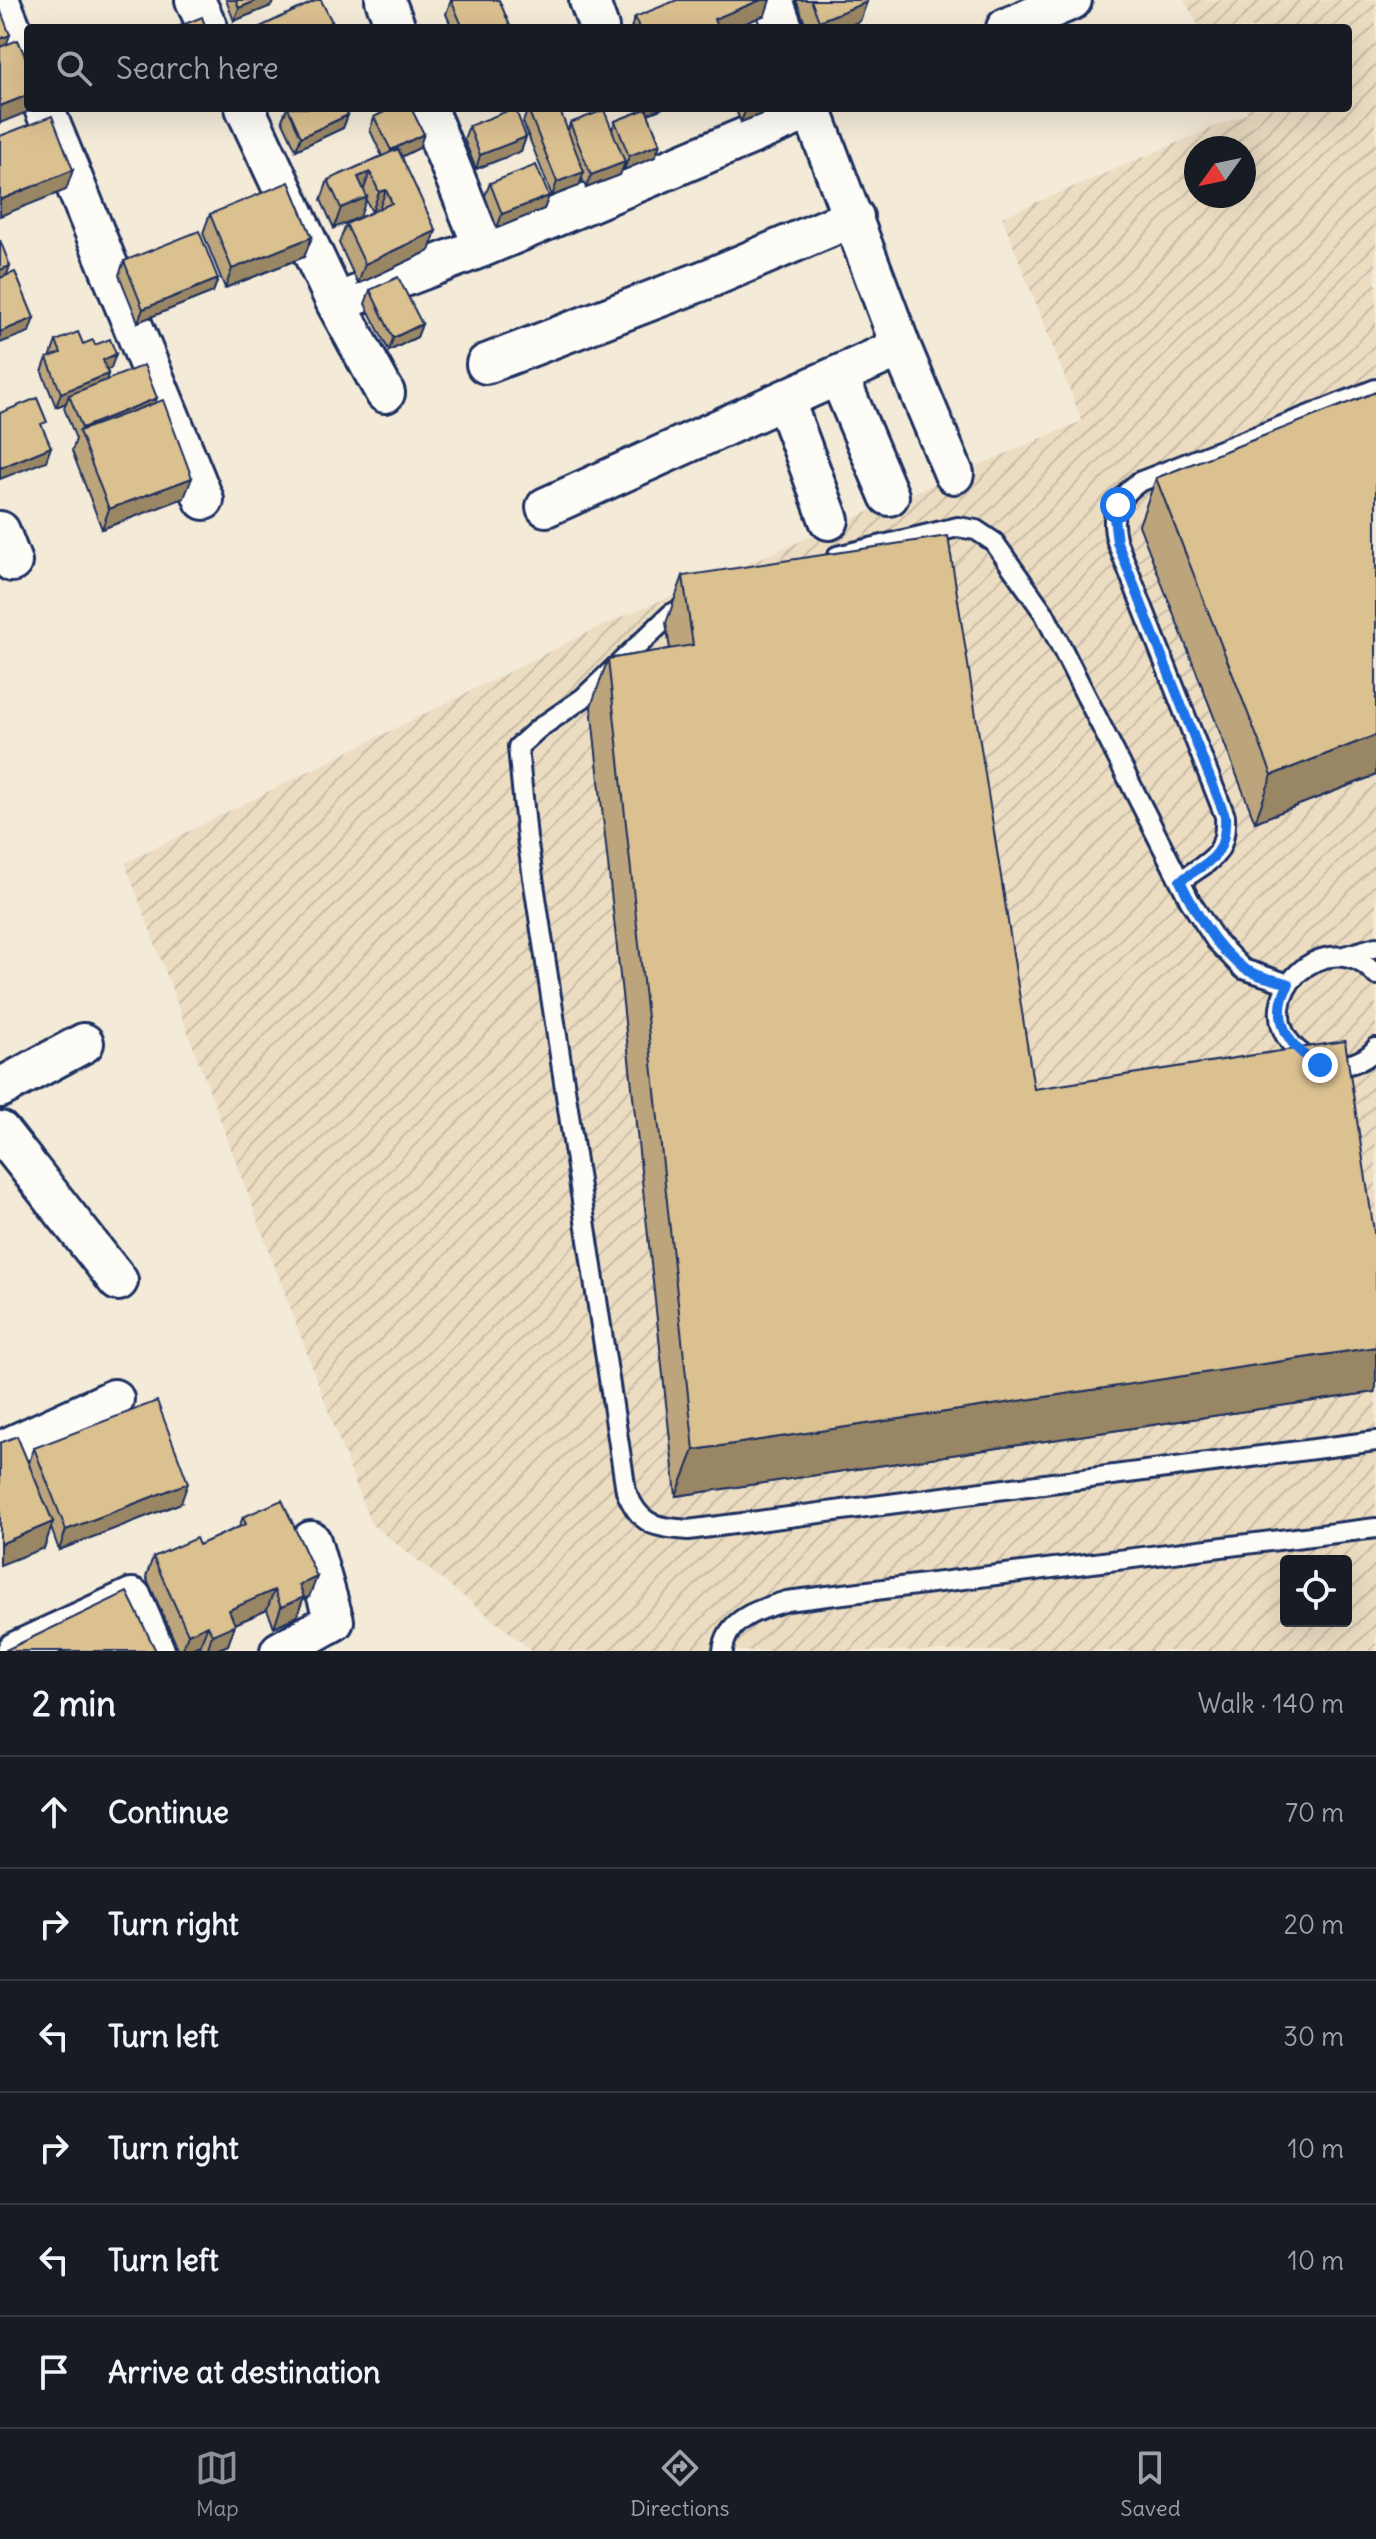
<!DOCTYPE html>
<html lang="en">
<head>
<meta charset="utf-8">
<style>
  body { margin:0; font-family:Delius,sans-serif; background:#20242c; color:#f1f3f6 }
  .controls { position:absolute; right:24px; bottom:24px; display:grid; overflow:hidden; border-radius:8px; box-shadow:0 8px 32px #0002 }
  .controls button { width:72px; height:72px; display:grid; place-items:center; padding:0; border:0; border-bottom:2px solid #363941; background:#171b24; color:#f1f3f6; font:40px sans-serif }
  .compass { position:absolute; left:1184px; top:136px; width:72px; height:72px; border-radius:50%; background:#171b24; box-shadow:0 8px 32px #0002; rotate:237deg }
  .stop { position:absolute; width:24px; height:24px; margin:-18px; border:6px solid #1a73e8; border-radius:50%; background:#fff }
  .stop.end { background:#1a73e8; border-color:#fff; box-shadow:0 2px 8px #0008 }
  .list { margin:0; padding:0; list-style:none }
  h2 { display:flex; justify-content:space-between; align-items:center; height:104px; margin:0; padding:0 32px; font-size:34px }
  h2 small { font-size:26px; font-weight:400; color:#9ea1a6 }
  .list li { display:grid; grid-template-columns:52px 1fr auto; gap:24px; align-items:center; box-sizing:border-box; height:112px; padding:0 32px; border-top:2px solid #363941 }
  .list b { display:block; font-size:30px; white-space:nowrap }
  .list em { font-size:26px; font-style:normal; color:#9ea1a6 }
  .icon { flex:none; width:44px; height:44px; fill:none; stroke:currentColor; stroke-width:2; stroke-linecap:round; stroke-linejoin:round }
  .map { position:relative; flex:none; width:1376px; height:1651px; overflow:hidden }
  .search { position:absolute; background:#171b24; box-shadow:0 8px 32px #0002; left:24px; right:24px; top:24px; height:88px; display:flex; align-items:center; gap:20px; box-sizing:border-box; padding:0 28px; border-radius:8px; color:#9ea1a6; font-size:30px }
  .sheet { height:776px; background:#171b24 }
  nav { display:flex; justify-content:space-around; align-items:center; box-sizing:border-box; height:112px; border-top:2px solid #363941; background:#171b24; font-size:22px; color:#9ea1a6 }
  nav a { display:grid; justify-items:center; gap:4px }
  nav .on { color:#8c9099 }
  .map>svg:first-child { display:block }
</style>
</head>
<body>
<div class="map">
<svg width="1376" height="1651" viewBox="0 0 1376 1651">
  <defs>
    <pattern id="industrial-furrows" width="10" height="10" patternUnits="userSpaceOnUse" patternTransform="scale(2)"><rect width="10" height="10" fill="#ecddc2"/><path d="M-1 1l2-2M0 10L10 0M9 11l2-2" fill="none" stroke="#cabea9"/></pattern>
  </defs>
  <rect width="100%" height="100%" fill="#f3ead8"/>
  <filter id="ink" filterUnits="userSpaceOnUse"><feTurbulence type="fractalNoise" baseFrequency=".0125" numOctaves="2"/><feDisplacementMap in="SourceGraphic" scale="16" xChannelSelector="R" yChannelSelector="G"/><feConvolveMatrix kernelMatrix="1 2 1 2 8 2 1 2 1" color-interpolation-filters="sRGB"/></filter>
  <g filter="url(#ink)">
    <path fill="url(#industrial-furrows)" fill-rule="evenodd" d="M1184 0H1376V1651H533L370 1523 125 863 601 626 1082 421 1002 217 1248 113 1245 108H1348V28H1200ZM1196 148H1244V196H1196ZM1286 1561H1346V1621H1286Z"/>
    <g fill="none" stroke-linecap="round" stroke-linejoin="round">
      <defs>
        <path id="lane" d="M837 556 958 527 976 530 994 542 1044 613 1190 901 1216 941 1243 969 1289 984
          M688 605 671 614 583 698 538 729 518 747 527 838 626 1491C640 1525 653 1527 688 1530L1376 1441
          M1180 881C1210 860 1227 857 1225 816L1117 542C1109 514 1116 499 1139 482L1376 389
          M1344 956 1376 947
          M1376 975C1327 921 1246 998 1295 1048 1304 1056 1314 1064 1326 1065 1345 1067 1364 1063 1376 1048
          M723 1651C726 1618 760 1609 787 1601L1376 1528"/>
        <path id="street" d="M195 0 208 28
          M385 0 396 28
          M589 0 599 28
          M773 0 783 28
          M0 1 28 69
          M1006 28 1072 0
          M44 108 204 500
          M245 108 336 303 385 393
          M427 108 483 247
          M811 108 901 347 954 474
          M336 303 483 247 815 108
          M486 364 710 278 854 217
          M839 377 889 496
          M785 401 829 520
          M546 507 901 347
          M0 531 12 562
          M0 1088 84 1043
          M0 1131 118 1281
          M0 1451 114 1399
          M17 1651 132 1598 155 1651
          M280 1651 334 1621 311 1541"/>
      </defs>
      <use href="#lane" stroke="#1b2f5e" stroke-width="24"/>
      <use href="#street" stroke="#1b2f5e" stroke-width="44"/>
      <use href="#lane" stroke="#fdfcf7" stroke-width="18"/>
      <use href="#street" stroke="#fdfcf7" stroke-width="38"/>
    </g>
    <path fill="#bca57c" stroke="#1b2f5e" stroke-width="2" d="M226 0H274L271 6 234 21Z
      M451 0 511 28H452L446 14Z
      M796 0H867L860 21 844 28H807Z
      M765 15 734 28H631L635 17Z
      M287 108H345L348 115 343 128 296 150 282 120Z
      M642 108H663L648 114 660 144 655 157 624 170 623 166 620 175 586 188 582 178 579 186 552 196 523 122 528 109 568 131 570 123 612 130 615 121 643 110Z
      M735 108H777L741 122Z
      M374 117 419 148 402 156 429 251 358 284 339 243 346 224 372 212 366 200 334 228 321 200 328 180 382 156 370 130Z
      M469 126 526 137 521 151 476 169 464 139Z
      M490 183 549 196 544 209 497 228 485 196Z
      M210 214 312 237 304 257 225 288 203 233Z
      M124 261 218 279 213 292 138 322 119 275Z
      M370 290 422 324 417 337 389 351 365 304Z
      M56 341 95 345 111 368 107 370 108 374 106 380 155 403 184 498 102 529 72 451 76 439 64 408 66 403 56 407 42 372 47 358 52 356 51 355Z
      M1376 392V775L1255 822 1139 525 1156 478Z
      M683 576 1034 1089 1374 1392 676 1496 591 706 608 659 670 649 666 623Z
      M34 1448 181 1503 59 1550 51 1528 44 1548 29 1463Z
      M243 1517 309 1597 303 1599 297 1616 274 1627 267 1610 235 1624 228 1645 214 1651H203L200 1645 187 1651H179L146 1577 153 1557 199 1545 239 1527Z"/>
    <path fill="#998665" stroke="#1b2f5e" stroke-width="2" d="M258 0H274L271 6 234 21 239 8Z
      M761 0H770L765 15 734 28H710L714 19Z
      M867 2 860 21 844 28H816L819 21Z
      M332 22 330 28H319Z
      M10 35 3 54 0 56V39Z
      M28 95V108H32V110L0 123V106Z
      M648 108H663L645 115Z
      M748 108H777L741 122 746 109Z
      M348 115 343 128 296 150 301 137Z
      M424 134 419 148 387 164 391 150Z
      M526 137 521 151 476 169 480 155Z
      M660 144 655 157 624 170 629 156Z
      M625 162 620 175 586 188 591 175Z
      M73 170 66 190 0 216V200Z
      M370 172 363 192 358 177Z
      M584 172 579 186 552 196 557 182Z
      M386 190 379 209 372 212 379 192Z
      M549 196 544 209 497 228 502 214Z
      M367 197 360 217 334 228 341 208Z
      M436 231 429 251 358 284 365 264Z
      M312 237 304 257 225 288 232 269Z
      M10 266 5 280 0 282V270Z
      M218 279 213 292 138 322 143 309Z
      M34 318 29 332 0 343V332Z
      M422 324 417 337 389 351 393 338Z
      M116 354 111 368 98 373 103 360Z
      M108 374 104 388 69 395 66 403 56 407 61 393Z
      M157 398 152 411 80 433 82 428Z
      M51 447 46 461 0 479V468Z
      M192 478 184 498 102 529 109 509Z
      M1376 735V775L1255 822 1272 775Z
      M1376 1347V1387L1374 1392 676 1496 694 1450Z
      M188 1483 181 1503 59 1550 66 1530Z
      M53 1522 44 1548 0 1565V1544Z
      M317 1577 309 1597 303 1599 297 1616 274 1627 281 1607 299 1585Z
      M274 1590 267 1610 221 1630 229 1610Z
      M208 1625 200 1645 187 1651H182L188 1634Z
      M235 1625 228 1645 214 1651H207L212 1635Z"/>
    <path fill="#dbc090" stroke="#1b2f5e" stroke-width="2" d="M236 0H258L239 8Z
      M317 0H321L332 22 319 28H258Z
      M451 0H499L511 28H463Z
      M677 0H761L714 19 717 28H639L635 17Z
      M811 0H867V2L819 21Z
      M0 9 10 35 0 39Z
      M202 17 206 28H175Z
      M18 40 28 63V95L0 106V47Z
      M288 108H345L348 115 301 137Z
      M392 108H411L424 134 391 150 374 117Z
      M515 108 526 137 480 155 469 126Z
      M529 108H559L584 172 557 182 528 109Z
      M646 109 660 144 629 156 615 121Z
      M604 110 625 162 591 175 570 123Z
      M52 116 73 170 0 200V136Z
      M398 149 436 231 365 264 346 224 392 203 386 190 379 192 370 172 358 177 367 197 341 208 328 180Z
      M536 165 549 196 502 214 490 183Z
      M289 182 312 237 232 269 210 214Z
      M199 231 218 279 143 309 124 261Z
      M0 240 10 266 0 270Z
      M15 272 34 318 0 332V278Z
      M398 277 422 324 393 338 370 290Z
      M78 332 83 344 93 340 95 345 110 339 116 354 103 360 108 374 61 393 47 358 61 353 56 341Z
      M144 365 157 398 82 428 69 395Z
      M1376 392V735L1272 775 1156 478Z
      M37 398 47 422 41 424 51 447 0 468V413Z
      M163 400 192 478 109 509 79 431Z
      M948 536 1034 1089 1345 1041 1376 1245V1347L694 1450 608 659 693 645 683 576Z
      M157 1401 188 1483 66 1530 34 1448Z
      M17 1436 53 1522 0 1544V1443Z
      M282 1500 317 1577 299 1585 304 1597 281 1607 274 1590 229 1610 235 1625 212 1635 208 1625 188 1634 153 1557 196 1538 199 1545 246 1524 243 1517Z
      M127 1592 156 1651H4Z"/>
  </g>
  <g fill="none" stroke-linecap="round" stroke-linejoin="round" filter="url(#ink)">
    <path stroke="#1a73e8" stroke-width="10" d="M1118 505 1114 517 1117 542 1225 816C1227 857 1210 860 1180 881 1195 911 1214 946 1242 967 1253 976 1274 979 1289 984 1269 1018 1289 1049 1320 1065"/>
  </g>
</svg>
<div class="controls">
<button><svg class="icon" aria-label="locate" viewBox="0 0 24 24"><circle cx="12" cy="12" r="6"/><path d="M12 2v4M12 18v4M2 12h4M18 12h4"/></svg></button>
</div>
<svg class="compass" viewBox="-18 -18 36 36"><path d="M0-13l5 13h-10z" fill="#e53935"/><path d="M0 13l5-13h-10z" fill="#9ea1a6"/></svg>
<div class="stop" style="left:1118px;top:505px"></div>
<div class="stop end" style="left:1320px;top:1065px"></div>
<div class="search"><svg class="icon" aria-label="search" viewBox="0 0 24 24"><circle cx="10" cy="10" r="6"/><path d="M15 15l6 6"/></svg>Search here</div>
</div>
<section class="sheet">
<h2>2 min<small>Walk · 140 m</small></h2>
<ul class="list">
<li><svg class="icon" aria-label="ahead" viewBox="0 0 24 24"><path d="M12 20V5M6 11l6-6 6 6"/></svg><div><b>Continue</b></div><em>70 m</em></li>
<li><svg class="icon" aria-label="right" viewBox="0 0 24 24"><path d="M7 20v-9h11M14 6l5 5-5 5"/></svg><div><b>Turn right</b></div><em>20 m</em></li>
<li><svg class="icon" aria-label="left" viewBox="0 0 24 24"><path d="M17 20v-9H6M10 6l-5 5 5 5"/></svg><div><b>Turn left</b></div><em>30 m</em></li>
<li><svg class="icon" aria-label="right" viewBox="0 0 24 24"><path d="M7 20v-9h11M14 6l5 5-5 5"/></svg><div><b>Turn right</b></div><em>10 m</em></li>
<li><svg class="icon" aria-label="left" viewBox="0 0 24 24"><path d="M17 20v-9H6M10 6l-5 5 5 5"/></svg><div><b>Turn left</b></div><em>10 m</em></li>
<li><svg class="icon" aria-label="arrive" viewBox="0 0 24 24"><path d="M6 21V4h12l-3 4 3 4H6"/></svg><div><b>Arrive at destination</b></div></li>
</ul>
</section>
<nav>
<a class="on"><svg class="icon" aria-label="map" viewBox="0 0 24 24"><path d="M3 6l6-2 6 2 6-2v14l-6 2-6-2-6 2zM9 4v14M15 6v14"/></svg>Map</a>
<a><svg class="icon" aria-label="directions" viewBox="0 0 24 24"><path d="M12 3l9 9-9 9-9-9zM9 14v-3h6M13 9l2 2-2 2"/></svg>Directions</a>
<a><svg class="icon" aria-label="saved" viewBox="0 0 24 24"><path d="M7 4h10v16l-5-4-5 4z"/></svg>Saved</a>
</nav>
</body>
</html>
